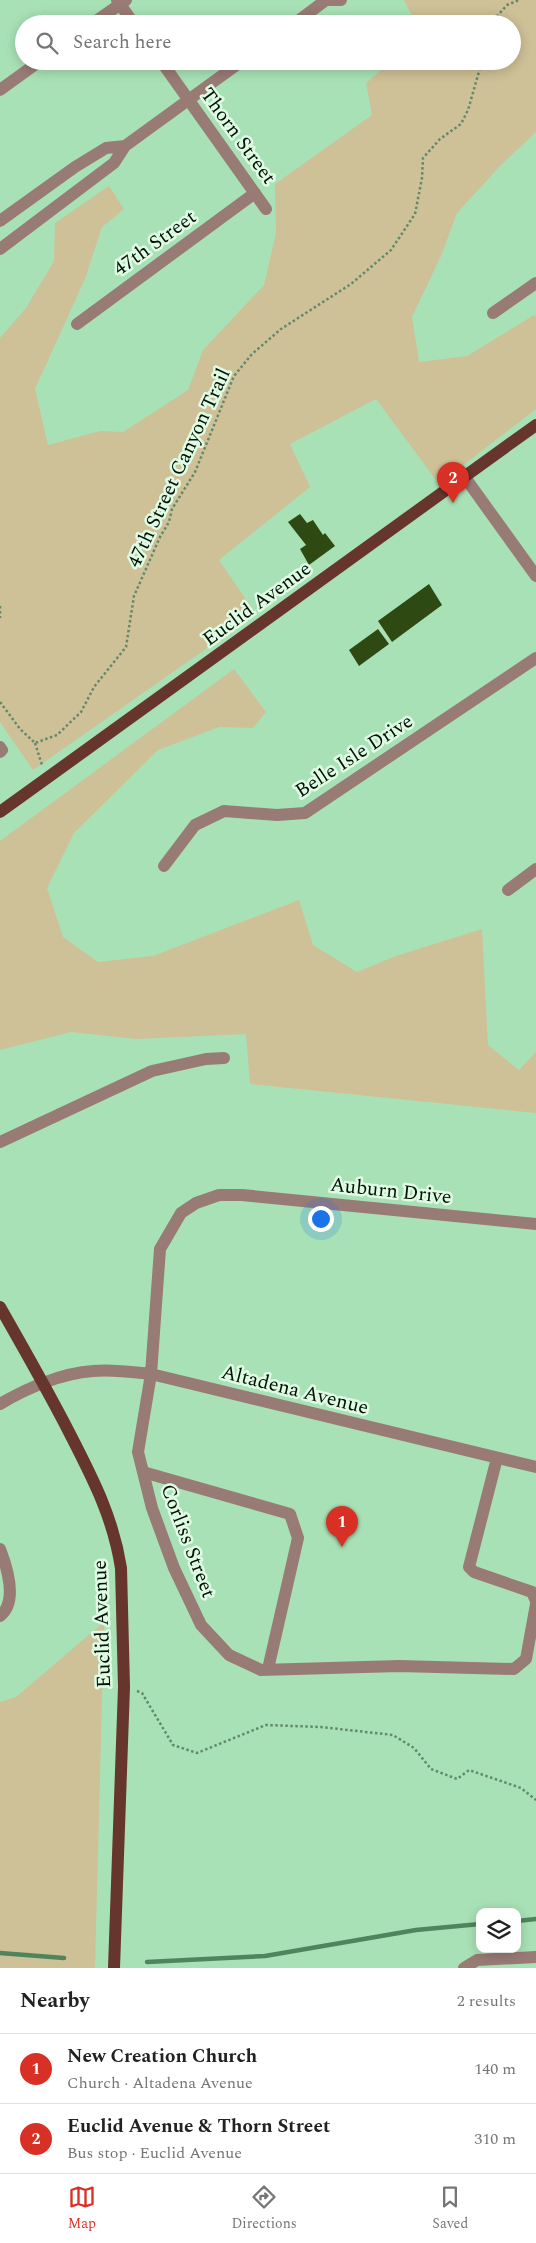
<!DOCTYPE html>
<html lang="en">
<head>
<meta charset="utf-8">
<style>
  body { margin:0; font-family:Spectral,serif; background:#f6f6f6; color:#222 }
  .controls { position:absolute; right:15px; bottom:15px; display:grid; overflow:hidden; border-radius:10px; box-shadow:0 2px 12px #0003 }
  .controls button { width:45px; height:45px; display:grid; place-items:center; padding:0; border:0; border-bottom:1px solid #e0e0e0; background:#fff; color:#222; font:25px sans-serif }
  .you { position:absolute; left:320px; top:1218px; width:18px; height:18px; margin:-12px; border:4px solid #fff; border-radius:50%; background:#1a73e8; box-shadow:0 0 0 8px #1a73e833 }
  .badge { display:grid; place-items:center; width:32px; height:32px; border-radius:50%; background:#d93025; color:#fff; font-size:16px; font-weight:700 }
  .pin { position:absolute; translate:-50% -41px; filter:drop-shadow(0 1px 2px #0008) }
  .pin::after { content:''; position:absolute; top:26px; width:18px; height:15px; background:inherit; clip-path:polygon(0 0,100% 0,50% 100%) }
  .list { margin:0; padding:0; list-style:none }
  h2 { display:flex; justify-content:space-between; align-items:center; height:65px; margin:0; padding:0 20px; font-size:21px }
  h2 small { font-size:16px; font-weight:400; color:#767676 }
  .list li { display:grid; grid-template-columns:32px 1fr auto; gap:15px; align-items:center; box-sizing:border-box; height:70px; padding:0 20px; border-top:1px solid #e0e0e0 }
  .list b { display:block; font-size:19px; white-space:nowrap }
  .list p { margin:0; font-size:16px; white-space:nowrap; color:#767676 }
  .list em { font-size:16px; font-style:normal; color:#767676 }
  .icon { flex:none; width:28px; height:28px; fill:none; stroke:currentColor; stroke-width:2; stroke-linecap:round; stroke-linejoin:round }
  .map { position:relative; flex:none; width:536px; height:1968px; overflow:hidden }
  .search { position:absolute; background:#fff; box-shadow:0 2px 12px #0003; left:15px; right:15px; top:15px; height:55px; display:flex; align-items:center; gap:12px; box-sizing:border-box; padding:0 18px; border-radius:28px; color:#767676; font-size:19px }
  .sheet { height:205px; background:#fff }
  nav { display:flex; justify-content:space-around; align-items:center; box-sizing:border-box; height:70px; border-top:1px solid #e0e0e0; background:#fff; font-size:14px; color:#767676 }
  nav a { display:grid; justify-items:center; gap:2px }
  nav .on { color:#d93025 }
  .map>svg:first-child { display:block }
</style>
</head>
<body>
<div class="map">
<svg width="536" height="1968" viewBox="0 0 536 1968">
  <rect width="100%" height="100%" fill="#a9e1b6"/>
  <path fill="#cec097" d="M404 0H536V132L500 166 457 213 441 256 412 317 419 362 467 356 534 315 536 317V409L439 484 376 399 290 444 310 487 219 560 256 614 33 770 0 722V338L26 308 54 261 55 223 109 186 124 209 102 227 85 279 35 389 48 445 100 431 123 432 188 390 203 350 264 285 276 233 275 184 372 115 366 83 392 61H512V24H416Z
    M234 669 266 712 253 728 219 727 158 750 74 833 47 888 63 937 98 962 153 956 299 900 313 945 357 972 396 956 482 929 488 1045 519 1070 536 1052V1113L250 1084 246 1034 136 1039 71 1032 0 1050V841Z
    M104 1622 95 1968H0V1702L16 1697Z"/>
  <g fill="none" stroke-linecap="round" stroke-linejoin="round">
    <path stroke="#4f855d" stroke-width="4.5" d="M517 1921 536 1919
      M0 1953 64 1958
      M147 1962 265 1956 416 1930 480 1924"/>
  </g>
  <path fill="#2f4913" d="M300 514 307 523 313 520 323 535 325 533 335 546 309 565 300 549 306 545 288 522Z
    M429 584 442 605 392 642 378 621Z
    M378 629 389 644 359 666 349 650Z"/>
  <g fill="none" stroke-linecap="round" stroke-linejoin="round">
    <path stroke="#62896b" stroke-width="2.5" stroke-dasharray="2.5 2.5" stroke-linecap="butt" d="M490 24 507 5 519 0
      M0 606V618
      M0 702 20 729 35 743 57 735 81 712 94 687 126 647 134 596 160 537 169 522 172 509 195 472 234 376 252 354 281 329 351 284 391 250 415 214 422 178 423 158 440 139 461 124 468 110 482 61
      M35 743 42 765
      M137 1691 142 1693 173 1745 197 1753 266 1725 321 1727 393 1735 414 1748 431 1769 457 1779 469 1770 521 1788 536 1800"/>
    <path stroke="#997b75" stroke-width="12" d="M117 0 134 24
      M92 24 126 0
      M294 24 326 0H341
      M161 61 266 209
      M0 90 40 61
      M0 221 75 167 106 148 125 146
      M0 249 114 163 125 146 242 61
      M493 313 536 283
      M77 324 255 193
      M464 476 536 576
      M0 747 2 750 0 752
      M164 866 195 825 224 811 277 815 305 813 536 658
      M508 890 536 869
      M0 1142 152 1071 206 1059 224 1058
      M536 1224 242 1195H219L196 1203 181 1213 160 1249 151 1374 138 1452 152 1508 174 1568 201 1625 229 1655 261 1670 399 1666 514 1669 526 1659 536 1604
      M0 1404C27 1388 62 1373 93 1371 112 1369 132 1372 151 1374L536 1467
      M497 1458 469 1567 474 1572 532 1592 536 1601
      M143 1472 290 1514 298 1538 268 1669
      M0 1549C7 1567 18 1602 0 1616
      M464 1968 477 1960 536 1957"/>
    <path stroke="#66352c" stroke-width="12" d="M0 812 536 425
      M0 1307C24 1349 48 1391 70 1434 93 1479 113 1517 121 1568L124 1687 114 1968"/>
  </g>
  <g text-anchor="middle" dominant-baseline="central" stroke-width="5" stroke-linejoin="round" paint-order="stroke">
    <g font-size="20" fill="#001104" stroke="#dffbe4">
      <text transform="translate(238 136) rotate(54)">Thorn Street</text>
      <text transform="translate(155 243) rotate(-36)">47th Street</text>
      <text transform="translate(179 468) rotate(-65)">47th Street Canyon Trail</text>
      <text transform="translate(257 604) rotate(-36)">Euclid Avenue</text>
      <text transform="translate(354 756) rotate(-33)">Belle Isle Drive</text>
      <text transform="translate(391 1191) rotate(6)">Auburn Drive</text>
      <text transform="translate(295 1390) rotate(14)">Altadena Avenue</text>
      <text transform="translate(188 1541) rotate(69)">Corliss Street</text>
      <text transform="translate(102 1624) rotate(-92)">Euclid Avenue</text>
    </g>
  </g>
</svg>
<div class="controls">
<button><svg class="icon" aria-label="layers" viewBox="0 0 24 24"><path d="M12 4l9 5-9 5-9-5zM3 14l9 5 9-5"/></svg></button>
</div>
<div class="you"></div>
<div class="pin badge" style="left:342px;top:1547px">1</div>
<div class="pin badge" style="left:453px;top:503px">2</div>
<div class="search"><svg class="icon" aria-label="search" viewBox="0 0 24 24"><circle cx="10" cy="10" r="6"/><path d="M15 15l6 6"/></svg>Search here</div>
</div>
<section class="sheet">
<h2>Nearby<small>2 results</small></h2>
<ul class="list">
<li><span class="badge">1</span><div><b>New Creation Church</b><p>Church · Altadena Avenue</p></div><em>140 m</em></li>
<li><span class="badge">2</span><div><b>Euclid Avenue &amp; Thorn Street</b><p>Bus stop · Euclid Avenue</p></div><em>310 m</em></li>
</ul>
</section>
<nav>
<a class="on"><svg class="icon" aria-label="map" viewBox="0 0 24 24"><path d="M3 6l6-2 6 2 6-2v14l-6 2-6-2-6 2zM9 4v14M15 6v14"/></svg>Map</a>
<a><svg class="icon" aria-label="directions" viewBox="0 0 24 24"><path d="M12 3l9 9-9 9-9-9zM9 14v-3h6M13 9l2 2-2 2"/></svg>Directions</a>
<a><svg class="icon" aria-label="saved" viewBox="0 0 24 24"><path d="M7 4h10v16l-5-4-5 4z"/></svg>Saved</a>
</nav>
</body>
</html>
